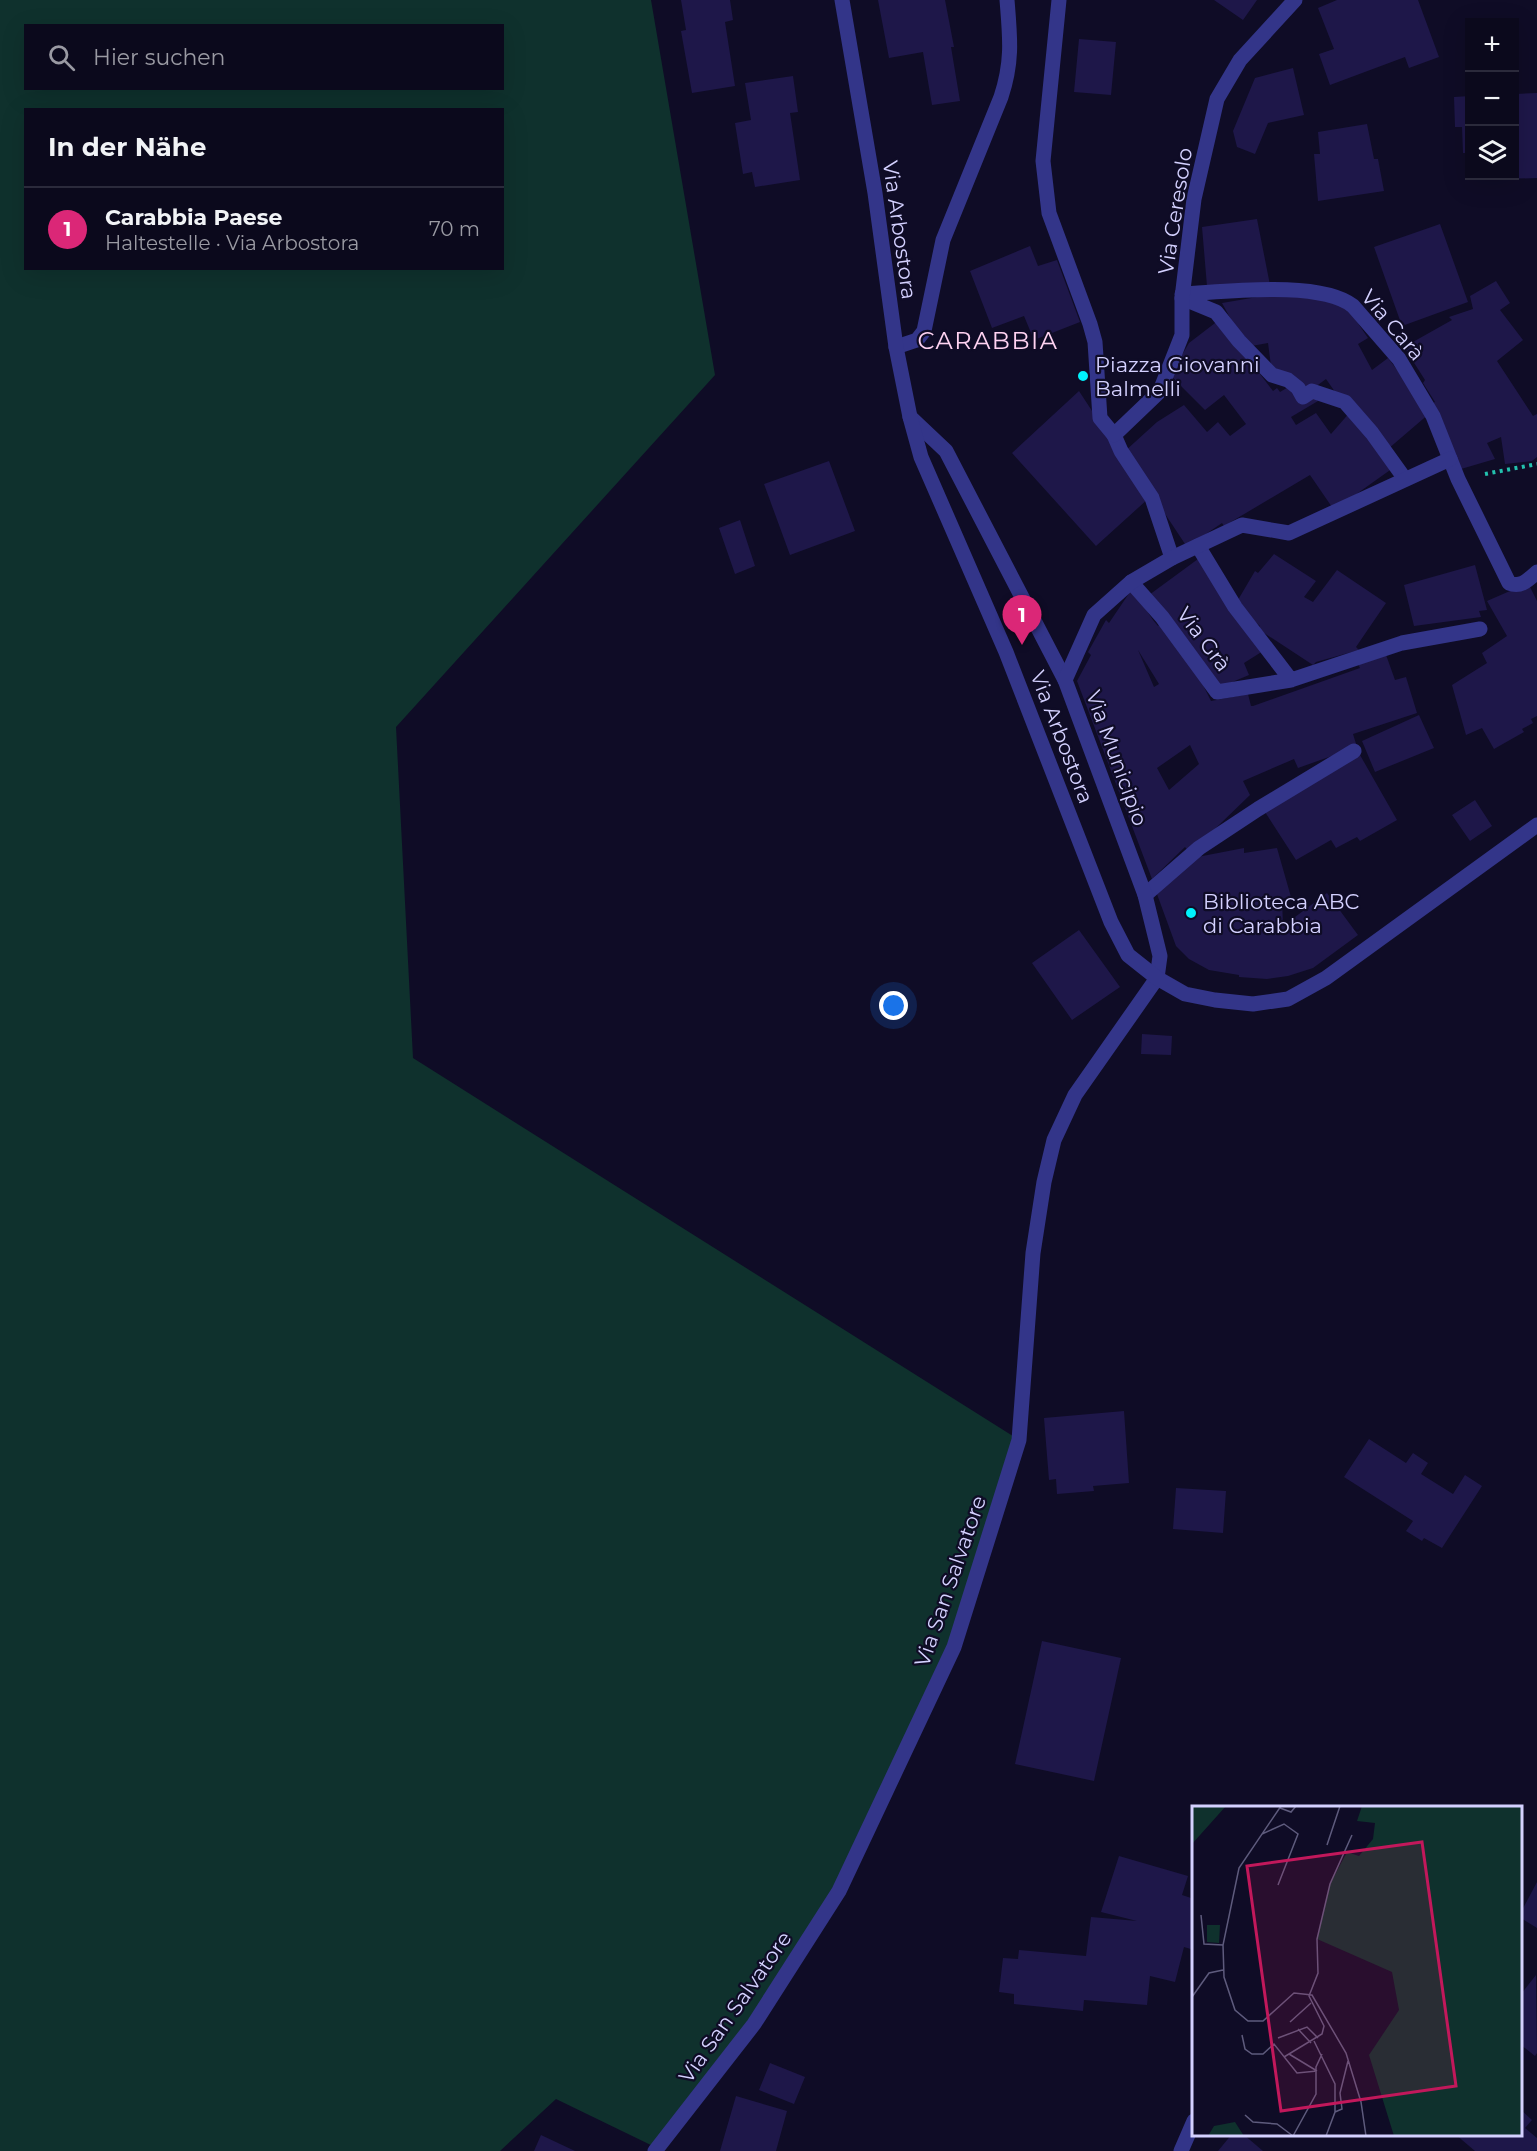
<!DOCTYPE html>
<html lang="de">
<head>
<meta charset="utf-8">
<style>
  body { margin:0; font-family:Montserrat,sans-serif; background:#191729; color:#f1f3f6 }
  .controls { position:absolute; right:18px; top:18px; display:grid; overflow:hidden; border-radius:0px; box-shadow:0 6px 24px #0002 }
  .controls button { width:54px; height:54px; display:grid; place-items:center; padding:0; border:0; border-bottom:2px solid #2b2a3b; background:#0b091c; color:#f1f3f6; font:30px sans-serif }
  .you { position:absolute; left:894px; top:1006px; width:21px; height:21px; margin:-15px; border:4px solid #fff; border-radius:50%; background:#1a73e8; box-shadow:0 0 0 9px #1a73e833 }
  .badge { display:grid; place-items:center; width:39px; height:39px; border-radius:50%; background:#db2777; color:#fff; font-size:20px; font-weight:700 }
  .pin { position:absolute; translate:-50% -50px; filter:drop-shadow(0 2px 3px #0008) }
  .pin::after { content:''; position:absolute; top:32px; width:21px; height:18px; background:inherit; clip-path:polygon(0 0,100% 0,50% 100%) }
  .list { margin:0; padding:0; list-style:none }
  h2 { display:flex; justify-content:space-between; align-items:center; height:78px; margin:0; padding:0 24px; font-size:26px }
  h2 small { font-size:20px; font-weight:400; color:#9a9aa3 }
  .list li { display:grid; grid-template-columns:39px 1fr auto; gap:18px; align-items:center; box-sizing:border-box; height:84px; padding:0 24px; border-top:2px solid #2b2a3b }
  .list b { display:block; font-size:22px; white-space:nowrap }
  .list p { margin:0; font-size:20px; white-space:nowrap; color:#9a9aa3 }
  .list em { font-size:20px; font-style:normal; color:#9a9aa3 }
  .icon { flex:none; width:33px; height:33px; fill:none; stroke:currentColor; stroke-width:2; stroke-linecap:round; stroke-linejoin:round }
  .map { position:relative; flex:none; width:1537px; height:2151px; overflow:hidden }
  .search { position:absolute; background:#0b091c; box-shadow:0 6px 24px #0002; left:24px; top:24px; width:480px; height:66px; display:flex; align-items:center; gap:15px; box-sizing:border-box; padding:0 21px; border-radius:0px; color:#9a9aa3; font-size:22px }
  .panel { position:absolute; background:#0b091c; box-shadow:0 6px 24px #0002; left:24px; top:108px; width:480px; height:162px; border-radius:0px }
  .map>svg:first-child { display:block }
</style>
</head>
<body>
<div class="map">
<svg width="1537" height="2151" viewBox="0 0 1537 2151">
  <rect width="100%" height="100%" fill="#0f0c26"/>
  <path fill="#0f312d" fill-rule="evenodd" d="M0 0H651L715 375 396 727 413 1058 1019 1440 954 1647 839 1891 754 2024 657 2148 556 2099 500 2151H0ZM26 26H502V88H26ZM26 110H502V268H26Z"/>
  <path fill="#1e1749" fill-rule="evenodd" d="M681 0H730L733 20 725 22 735 86 692 93 681 31 686 30Z
    M878 0H945L954 47H951L960 101 932 105 923 52 889 58Z
    M1214 0H1257L1243 20Z
    M1337 0H1418L1439 57 1409 68 1405 57 1330 85 1319 54 1334 49 1318 8Z
    M1079 39 1116 42 1111 95 1074 92Z
    M1293 68 1304 115 1268 123 1255 154 1237 147 1233 131 1255 78Z
    M793 76 798 112 790 113 800 180 755 187 752 172 743 174 735 123 751 120 745 83Z
    M1537 93V178L1471 180V176H1515V94Z
    M1470 96V153H1463L1462 127H1455L1454 97Z
    M1367 124 1374 159H1378L1384 191 1318 201 1314 154H1320L1318 132Z
    M1257 219 1270 285 1207 286 1202 227Z
    M1440 224 1468 302 1402 326 1374 247Z
    M1030 246 1038 266 1057 260 1080 322 1034 340 1024 316 992 328 970 271Z
    M1496 281 1510 303 1500 310 1523 340 1497 361 1533 416 1537 414V457L1532 461 1505 464 1501 437 1487 443 1495 459 1461 469 1429 405 1435 402 1423 383 1425 380 1404 347 1452 320 1449 317 1473 309 1470 296Z
    M1286 292 1342 300 1368 338 1358 344 1372 370 1388 358 1430 413 1388 449 1340 399 1326 379 1303 396 1271 366 1268 343 1246 347 1222 303Z
    M1219 320 1273 391 1277 388 1280 392 1290 386 1310 393 1318 401 1291 417 1296 425 1316 413 1331 434 1351 411 1393 468 1334 510 1310 475 1224 526 1222 523 1187 547 1124 452 1157 422 1184 405 1207 432 1218 422 1230 436 1246 424 1224 395 1205 410 1170 375 1189 343Z
    M1079 391 1149 498 1096 546 1012 453Z
    M829 461 855 531 790 555 764 484Z
    M740 520 755 566 735 574 719 528Z
    M1274 554 1316 581 1304 597 1313 602 1337 570 1386 603 1356 647 1359 650 1316 662 1313 665 1258 629 1260 626 1235 605 1255 571 1258 573Z
    M1198 559 1263 651 1244 663 1249 675 1218 688 1149 595Z
    M1475 565 1487 610 1479 611 1481 617 1414 626 1404 585Z
    M1528 583 1537 601V716L1531 719 1533 723 1522 729 1524 732 1494 749 1482 728 1466 735 1452 685 1487 663 1482 653 1507 636 1487 601Z
    M1132 589 1153 620 1158 626 1163 622 1192 663 1211 701 1248 694 1251 706H1253L1360 668 1357 662 1385 652 1395 680 1406 677 1417 713 1353 734 1357 747 1298 768 1294 759 1243 781 1250 795 1190 853 1185 847 1152 879 1077 681 1091 655 1088 652 1106 620 1109 623ZM1138 650 1159 684 1154 687ZM1190 745 1199 764 1169 790 1157 768Z
    M1419 715 1434 748 1375 772 1362 741Z
    M1360 755 1397 820 1360 841 1357 837 1336 848 1331 840 1296 860 1265 812Z
    M1475 800 1492 826 1470 841 1452 815Z
    M1244 848V853L1277 848 1291 897 1282 899 1283 926 1327 893 1358 935 1313 968 1288 976 1267 979 1239 977V975L1209 970 1189 959 1176 946 1154 886 1187 859Z
    M1079 930 1120 987 1072 1020 1032 963Z
    M1142 1034 1172 1036 1171 1055 1141 1054Z
    M1124 1411 1129 1483 1093 1486 1094 1491 1057 1494 1056 1479 1049 1480 1044 1418Z
    M1369 1439 1406 1463 1413 1453 1428 1463 1421 1474 1453 1494 1465 1475 1482 1486 1442 1548 1424 1538 1422 1541 1406 1531 1413 1521 1344 1477Z
    M1176 1488 1226 1491 1223 1533 1173 1529Z
    M1042 1641 1121 1658 1094 1781 1015 1764Z
    M1119 1856 1188 1876 1182 1895 1194 1899V1950L1184 1947 1175 1982 1150 1976 1147 2005 1084 2000 1083 2011 1014 2004V1994L999 1992 1003 1958 1018 1959 1019 1950 1086 1956 1091 1917 1137 1921 1101 1912Z
    M1537 1882V1928L1521 1918V1912Z
    M1536 1975 1537 2053 1535 2056 1521 2045V1994Z
    M770 2063 805 2077 794 2104 759 2090Z
    M736 2096 787 2111 776 2151H720Z
    M1521 2110 1532 2120 1525 2128 1537 2138V2151H1475L1455 2134H1521Z
    M1232 2134H1243L1263 2151H1218Z
    M541 2135 575 2151H534Z"/>
  <g fill="none" stroke-linecap="round" stroke-linejoin="round">
    <path stroke="#23c1ae" stroke-width="4" stroke-dasharray="3 4.5" stroke-linecap="butt" d="M1485 474 1537 464"/>
    <path stroke="#333589" stroke-width="15" d="M1182 294C1225 292 1320 280 1353 306L1399 359 1433 416 1458 479 1509 583C1521 588 1528 580 1537 572
      M1182 298 1216 312 1239 341 1272 375 1288 380 1298 388 1303 397 1312 391 1345 402 1372 433 1405 479
      M910 417 946 451 1065 680
      M1114 435 1121 451 1152 498 1172 558
      M1198 546 1235 607 1291 680
      M1131 582 1162 617 1217 692 1291 680 1402 643 1480 629
      M1145 895 1199 848 1258 809 1354 751"/>
    <path stroke="#333589" stroke-width="15" d="M1059 0 1043 161 1049 213 1090 324 1095 342 1100 418 1114 435 1160 391 1182 335V298L1194 199 1217 99 1240 60 1295 0
      M896 347 917 340 924 331 943 240 1001 97C1013 61 1010 37 1007 0
      M655 2151 754 2024 839 1891 954 1647 1019 1440 1033 1253 1044 1182 1054 1140 1075 1095 1157 978 1160 956 1145 895 1065 680 1094 615 1131 582 1172 558 1242 525 1289 533 1450 459
      M1181 2151 1194 2121"/>
    <path stroke="#333589" stroke-width="15" d="M842 0 875 193 896 347 910 417 921 457 1006 652 1111 922 1128 955 1157 978 1185 994 1215 1000 1253 1004 1288 999 1326 978 1537 825"/>
  </g>
  <g fill="#00f2fc" stroke="#0f0c26" stroke-width="2">
    <circle cx="1083" cy="376" r="6"/>
    <circle cx="1191" cy="913" r="6"/>
  </g>
  <g text-anchor="middle" dominant-baseline="central" stroke-width="4.5" stroke-linejoin="round" paint-order="stroke">
    <g font-size="21" fill="#d4d1ff" stroke="#0f0c26">
      <text transform="translate(1175 211) rotate(-81)">Via Ceresolo</text>
      <text transform="translate(900 230) rotate(82)">Via Arbostora</text>
      <text transform="translate(1393 325) rotate(50)">Via Carà</text>
      <text transform="translate(1204 639) rotate(53)">Via Grà</text>
      <text transform="translate(1062 737) rotate(69)">Via Arbostora</text>
      <text transform="translate(1117 758) rotate(70)">Via Municipio</text>
      <text transform="translate(950 1581) rotate(-71)">Via San Salvatore</text>
      <text transform="translate(735 2007) rotate(-55)">Via San Salvatore</text>
    </g>
    <g font-size="21" fill="#d4d1ff" stroke="#0f0c26" text-anchor="start">
      <text x="1095" y="364">Piazza Giovanni<tspan x="1095" dy="24">Balmelli</tspan></text>
      <text x="1203" y="901">Biblioteca ABC<tspan x="1203" dy="24">di Carabbia</tspan></text>
    </g>
    <g font-size="24" letter-spacing="1.5" fill="#ffd3f2" stroke="#0f0c26">
      <text x="988" y="340">CARABBIA</text>
    </g>
  </g>
  <g transform="translate(1192 1806)">
    <rect width="330" height="330" fill="#0f0c26"/>
    <path d="M0 0H34L0 38ZM170 0H330V330H202L177 249 207 204 200 166 125 133 138 78 155 46 167 50 181 33 183 17 165 15ZM15 119H28L27 137 15 136ZM43 316 52 330H16L22 320Z" fill="#0f312d"/>
    <path fill="none" stroke="#5e5b7d" stroke-width="1.5" d="M89 0 47 62 31 139 32 171 43 204 56 215H71L102 187 120 189 154 247 169 296 174 330M88 2 99 6 104 0M70 28 92 18 106 28 86 79M135 39 148 0M9 109 12 138 31 139M0 191 17 167 31 164M98 216 119 197M106 223 119 237M50 229 53 243 60 248H71L82 238 105 267 125 265M86 232 115 221 126 232M122 235 143 278V306L134 330M97 248 125 265M92 251 130 228 132 220 117 190 126 167 125 133 138 78 160 29M143 306 150 303 148 287 156 255M53 309 61 316 85 318 101 330 124 288V261L130 248"/>
    <path fill="#c2185b" fill-opacity="0.15" stroke="#c2185b" stroke-width="3" d="M230 36 264 280 89 305 55 60Z"/>
    <rect width="330" height="330" fill="none" stroke="#d4d1ff" stroke-width="3"/>
  </g>
</svg>
<div class="controls">
<button>+</button>
<button>−</button>
<button><svg class="icon" aria-label="layers" viewBox="0 0 24 24"><path d="M12 4l9 5-9 5-9-5zM3 14l9 5 9-5"/></svg></button>
</div>
<div class="you"></div>
<div class="pin badge" style="left:1022px;top:645px">1</div>
<div class="search"><svg class="icon" aria-label="search" viewBox="0 0 24 24"><circle cx="10" cy="10" r="6"/><path d="M15 15l6 6"/></svg>Hier suchen</div>
<section class="panel">
<h2>In der Nähe<small></small></h2>
<ul class="list">
<li><span class="badge">1</span><div><b>Carabbia Paese</b><p>Haltestelle · Via Arbostora</p></div><em>70 m</em></li>
</ul>
</section>
</div>
</body>
</html>
